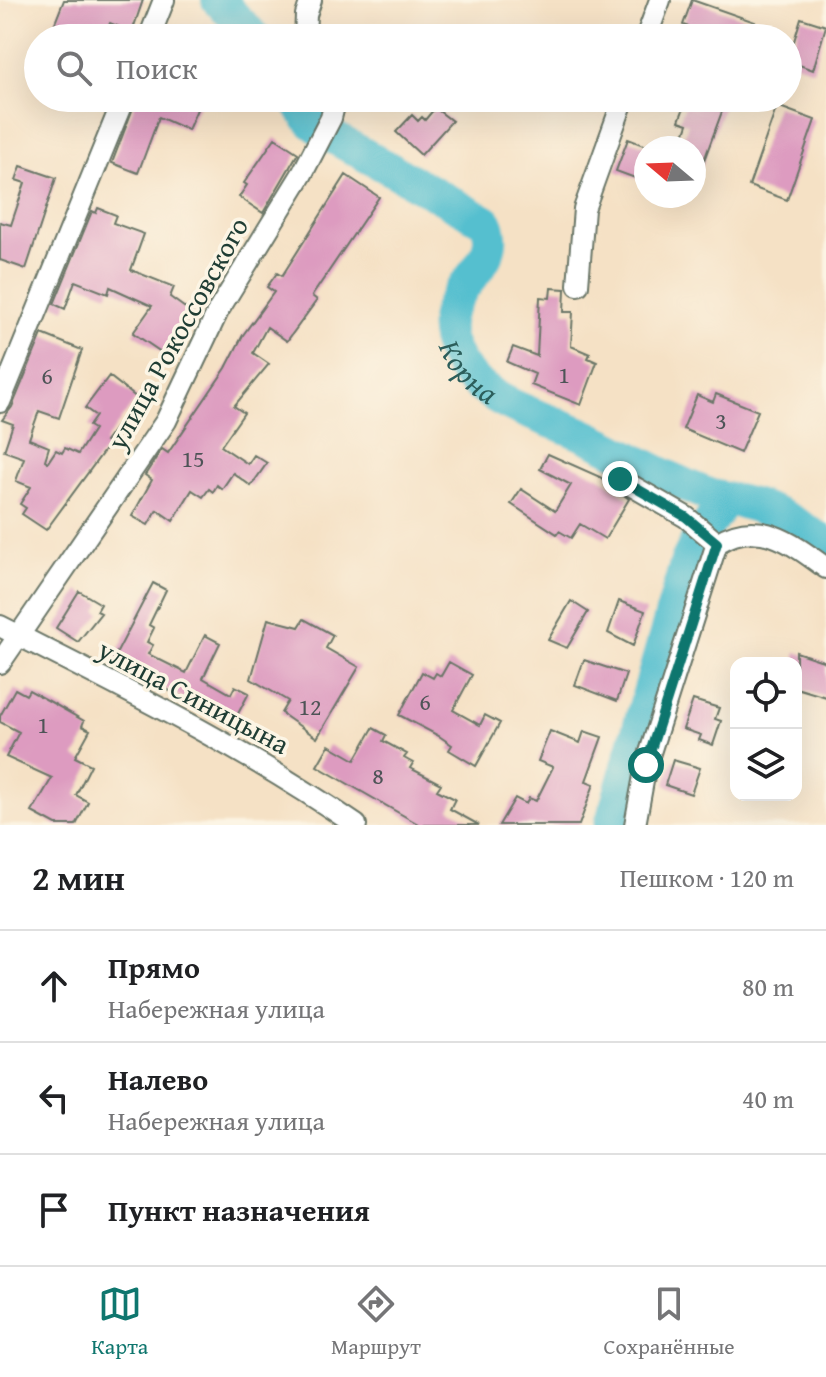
<!DOCTYPE html>
<html lang="ru">
<head>
<meta charset="utf-8">
<style>
  body { margin:0; font-family:"Gentium Book Plus",serif; background:#f2f2f2; color:#202124 }
  .controls { position:absolute; right:24px; bottom:24px; display:grid; overflow:hidden; border-radius:16px; box-shadow:0 8px 32px #0002 }
  .controls button { width:72px; height:72px; display:grid; place-items:center; padding:0; border:0; border-bottom:2px solid #e0e0e0; background:#fff; color:#202124; font:40px sans-serif }
  .compass { position:absolute; left:634px; top:136px; width:72px; height:72px; border-radius:50%; background:#fff; box-shadow:0 8px 32px #0002; rotate:289deg }
  .stop { position:absolute; width:24px; height:24px; margin:-18px; border:6px solid #0f766e; border-radius:50%; background:#fff }
  .stop.end { background:#0f766e; border-color:#fff; box-shadow:0 2px 8px #0008 }
  .list { margin:0; padding:0; list-style:none }
  h2 { display:flex; justify-content:space-between; align-items:center; height:104px; margin:0; padding:0 32px; font-size:34px }
  h2 small { font-size:26px; font-weight:400; color:#757577 }
  .list li { display:grid; grid-template-columns:52px 1fr auto; gap:24px; align-items:center; box-sizing:border-box; height:112px; padding:0 32px; border-top:2px solid #e0e0e0 }
  .list b { display:block; font-size:30px; white-space:nowrap }
  .list p { margin:0; font-size:26px; white-space:nowrap; color:#757577 }
  .list em { font-size:26px; font-style:normal; color:#757577 }
  .icon { flex:none; width:44px; height:44px; fill:none; stroke:currentColor; stroke-width:2; stroke-linecap:round; stroke-linejoin:round }
  .map { position:relative; flex:none; width:826px; height:825px; overflow:hidden }
  .search { position:absolute; background:#fff; box-shadow:0 8px 32px #0002; left:24px; right:24px; top:24px; height:88px; display:flex; align-items:center; gap:20px; box-sizing:border-box; padding:0 28px; border-radius:44px; color:#757577; font-size:30px }
  .sheet { height:440px; background:#fff }
  nav { display:flex; justify-content:space-around; align-items:center; box-sizing:border-box; height:112px; border-top:2px solid #e0e0e0; background:#fff; font-size:22px; color:#757577 }
  nav a { display:grid; justify-items:center; gap:4px }
  nav .on { color:#0f766e }
  .map>svg:first-child { display:block }
</style>
</head>
<body>
<div class="map">
<svg width="826" height="825" viewBox="0 0 826 825">
  <rect width="100%" height="100%" fill="#fcf5e5"/>
  <filter id="ink" filterUnits="userSpaceOnUse"><feTurbulence type="fractalNoise" baseFrequency=".0125" numOctaves="2"/><feDisplacementMap in="SourceGraphic" scale="16" xChannelSelector="R" yChannelSelector="G"/><feConvolveMatrix kernelMatrix="1 2 1 2 8 2 1 2 1" color-interpolation-filters="sRGB"/></filter>
  <filter id="wash" filterUnits="userSpaceOnUse"><feTurbulence type="fractalNoise" baseFrequency=".006" numOctaves="4" result="noise"/><feDisplacementMap in="SourceGraphic" scale="32" xChannelSelector="R" yChannelSelector="G"/><feGaussianBlur stdDeviation="1.8" result="paint"/><feColorMatrix in="noise" values="0 0 0 0 0 0 0 0 0 0 0 0 0 0 0 0 0 1.4 0 .05"/><feComposite in="paint" operator="in"/></filter>
  <g filter="url(#wash)">
    <rect width="100%" height="100%" fill="#f5e1c5"/>
    <g fill="none" stroke-linecap="round" stroke-linejoin="round">
      <g stroke="#54bfcf" stroke-width="34">
        <path d="M218 0 255 38"/>
        <path id="s1" d="M294 98 311 121 329 135 486 222C510 270 423 292 453 352 460 368 470 379 484 389 513 410 551 420 584 435 624 453 663 477 704 493 720 499 736 500 752 505 779 513 804 527 826 545"/>
        <path d="M611 825 687 561 697 541 725 500"/>
      </g>
    </g>
    <g id="blocks">
      <path fill="#dd9bc0" d="M64 0H143L132 32 110 23 104 38H49Z
        M692 0 755 22 749 38H719L683 25Z
        M801 18 826 26 813 70 788 61Z
        M137 98H202L188 130 159 117 138 173 112 163Z
        M698 98H727L696 182 694 148H680L688 124 679 121 685 105 694 108Z
        M777 106 815 120 787 200 749 186Z
        M435 108 452 121 421 155 396 132 412 115 418 121 422 117 425 120Z
        M275 138 298 153 263 213 239 197 247 185 244 183Z
        M628 139 646 146V182L616 171Z
        M21 166 56 178 26 269 0 260V222L11 225 25 183 16 180Z
        M346 175 379 197 312 296 317 300 287 341 267 327 253 353 269 364 234 406 244 413 221 446 248 464 254 455 267 463 251 486 233 473 222 489 217 485 213 492 209 489 203 497 192 490 173 521 157 510 148 525 132 516 152 480 145 475 162 449 168 453 226 368 243 335 274 292 267 287 277 273 282 276Z
        M98 208 116 215 113 223 144 234 131 270 174 287 170 297 192 313 164 354 133 333 152 306 110 287 108 294 75 281 65 309 54 304 92 211 96 213Z
        M551 288 565 289 564 312H573L571 346 590 354 588 358 597 362 581 405 531 385 535 374 507 362 513 347 537 356 540 297 550 298Z
        M42 334 82 350 59 418 39 411 29 439 49 447 45 460 48 462 56 450 62 453 65 448 78 454 94 429 89 426 96 416 85 408 109 376 137 398 105 442 109 444 46 530 22 514 26 508 20 504 31 487 16 481 24 458 4 451 13 424 2 420 12 407Z
        M716 394 758 411 740 453 683 429 697 395 713 402Z
        M548 454 600 477 629 499 605 539 580 524 571 538 559 531 557 534 511 504 521 489 555 511 571 485 540 469Z
        M153 583 166 590 149 625 154 628 147 642 153 645 148 654 186 673 205 635 220 643 203 678 231 694 235 686 249 693 232 725 113 660Z
        M79 591 101 604 97 611 101 613 78 642 56 628Z
        M571 601 588 612 567 648 548 640Z
        M619 601 645 611 633 646 608 633Z
        M268 619 299 627 304 619 333 635 326 648 359 667 317 738 281 713 288 701 251 679Z
        M796 652 826 662V697L796 688Z
        M584 660 626 674 617 701 575 685Z
        M449 662 472 675 453 710 480 725 485 715 500 723 476 766 449 750 452 745 439 736 399 715 422 672 433 678 436 673 441 676Z
        M15 689 26 695 29 690 49 701 84 721 82 726 90 730 75 757 91 765 76 795 88 802 76 825H56L32 812 52 778 6 757 19 732 0 722V716Z
        M693 700 719 708 715 719 721 721 713 745 699 740 701 735 683 729Z
        M373 728 386 735 383 741 407 754 404 758 413 763 410 768 441 784 437 790 455 799 450 809 479 825H420L317 766 329 745 355 760Z
        M550 731 580 743 584 731 602 737 586 781 594 784 579 825H499L515 798 526 804 529 798 536 801 553 767 538 761Z
        M673 760 700 768 691 794 665 785Z"/>
    </g>
  </g>
  <g filter="url(#ink)">
    <use href="#blocks" fill-opacity="0" stroke="#6a7667" stroke-width="2"/>
    <g fill="none" stroke-linecap="round" stroke-linejoin="round">
      <defs>
        <path id="minor" d="M149 38 164 0
          M305 38 306 15 311 0
          M646 38 660 0
          M578 285 584 209 624 98
          M0 402 124 98
          M620 479 686 517 717 543 646 765 635 825
          M717 543C758 517 791 542 826 568
          M0 626C122 688 243 747 356 825
          M0 663 166 421 218 311 302 174 331 118 336 98"/>
      </defs>
      <use href="#minor" stroke="#6a7667" stroke-width="24"/>
      <use href="#minor" stroke="#fff" stroke-width="20"/>
    </g>
  </g>
  <g fill="none" stroke-linecap="round" stroke-linejoin="round" filter="url(#ink)">
    <path stroke="#0f766e" stroke-width="10" d="M620 479 686 517 717 543 646 765"/>
  </g>
  <g text-anchor="middle" dominant-baseline="central" stroke-width="7" stroke-linejoin="round" paint-order="stroke">
    <g font-size="24" fill="#4e5457">
      <text x="564" y="374">1</text>
      <text x="47" y="375">6</text>
      <text x="721" y="420">3</text>
      <text x="193" y="458">15</text>
      <text x="425" y="701">6</text>
      <text x="310" y="706">12</text>
      <text x="43" y="724">1</text>
      <text x="378" y="775">8</text>
    </g>
    <g font-size="28" fill="#1f3d34" stroke="#fcf5e5">
      <text transform="translate(177 333) rotate(-61)">улица Рокоссовского</text>
      <text transform="translate(194 696) rotate(28)">улица Синицына</text>
    </g>
    <g font-size="30" font-style="italic" fill="#2c5e5b" stroke="#fcf5e5">
      <text stroke="none"><textPath href="#s1" startOffset="400">Корна</textPath></text>
    </g>
  </g>
</svg>
<div class="controls">
<button><svg class="icon" aria-label="locate" viewBox="0 0 24 24"><circle cx="12" cy="12" r="6"/><path d="M12 2v4M12 18v4M2 12h4M18 12h4"/></svg></button>
<button><svg class="icon" aria-label="layers" viewBox="0 0 24 24"><path d="M12 4l9 5-9 5-9-5zM3 14l9 5 9-5"/></svg></button>
</div>
<svg class="compass" viewBox="-18 -18 36 36"><path d="M0-13l5 13h-10z" fill="#e53935"/><path d="M0 13l5-13h-10z" fill="#757577"/></svg>
<div class="stop" style="left:646px;top:765px"></div>
<div class="stop end" style="left:620px;top:479px"></div>
<div class="search"><svg class="icon" aria-label="search" viewBox="0 0 24 24"><circle cx="10" cy="10" r="6"/><path d="M15 15l6 6"/></svg>Поиск</div>
</div>
<section class="sheet">
<h2>2 мин<small>Пешком · 120 m</small></h2>
<ul class="list">
<li><svg class="icon" aria-label="ahead" viewBox="0 0 24 24"><path d="M12 20V5M6 11l6-6 6 6"/></svg><div><b>Прямо</b><p>Набережная улица</p></div><em>80 m</em></li>
<li><svg class="icon" aria-label="left" viewBox="0 0 24 24"><path d="M17 20v-9H6M10 6l-5 5 5 5"/></svg><div><b>Налево</b><p>Набережная улица</p></div><em>40 m</em></li>
<li><svg class="icon" aria-label="arrive" viewBox="0 0 24 24"><path d="M6 21V4h12l-3 4 3 4H6"/></svg><div><b>Пункт назначения</b></div></li>
</ul>
</section>
<nav>
<a class="on"><svg class="icon" aria-label="map" viewBox="0 0 24 24"><path d="M3 6l6-2 6 2 6-2v14l-6 2-6-2-6 2zM9 4v14M15 6v14"/></svg>Карта</a>
<a><svg class="icon" aria-label="directions" viewBox="0 0 24 24"><path d="M12 3l9 9-9 9-9-9zM9 14v-3h6M13 9l2 2-2 2"/></svg>Маршрут</a>
<a><svg class="icon" aria-label="saved" viewBox="0 0 24 24"><path d="M7 4h10v16l-5-4-5 4z"/></svg>Сохранённые</a>
</nav>
</body>
</html>
